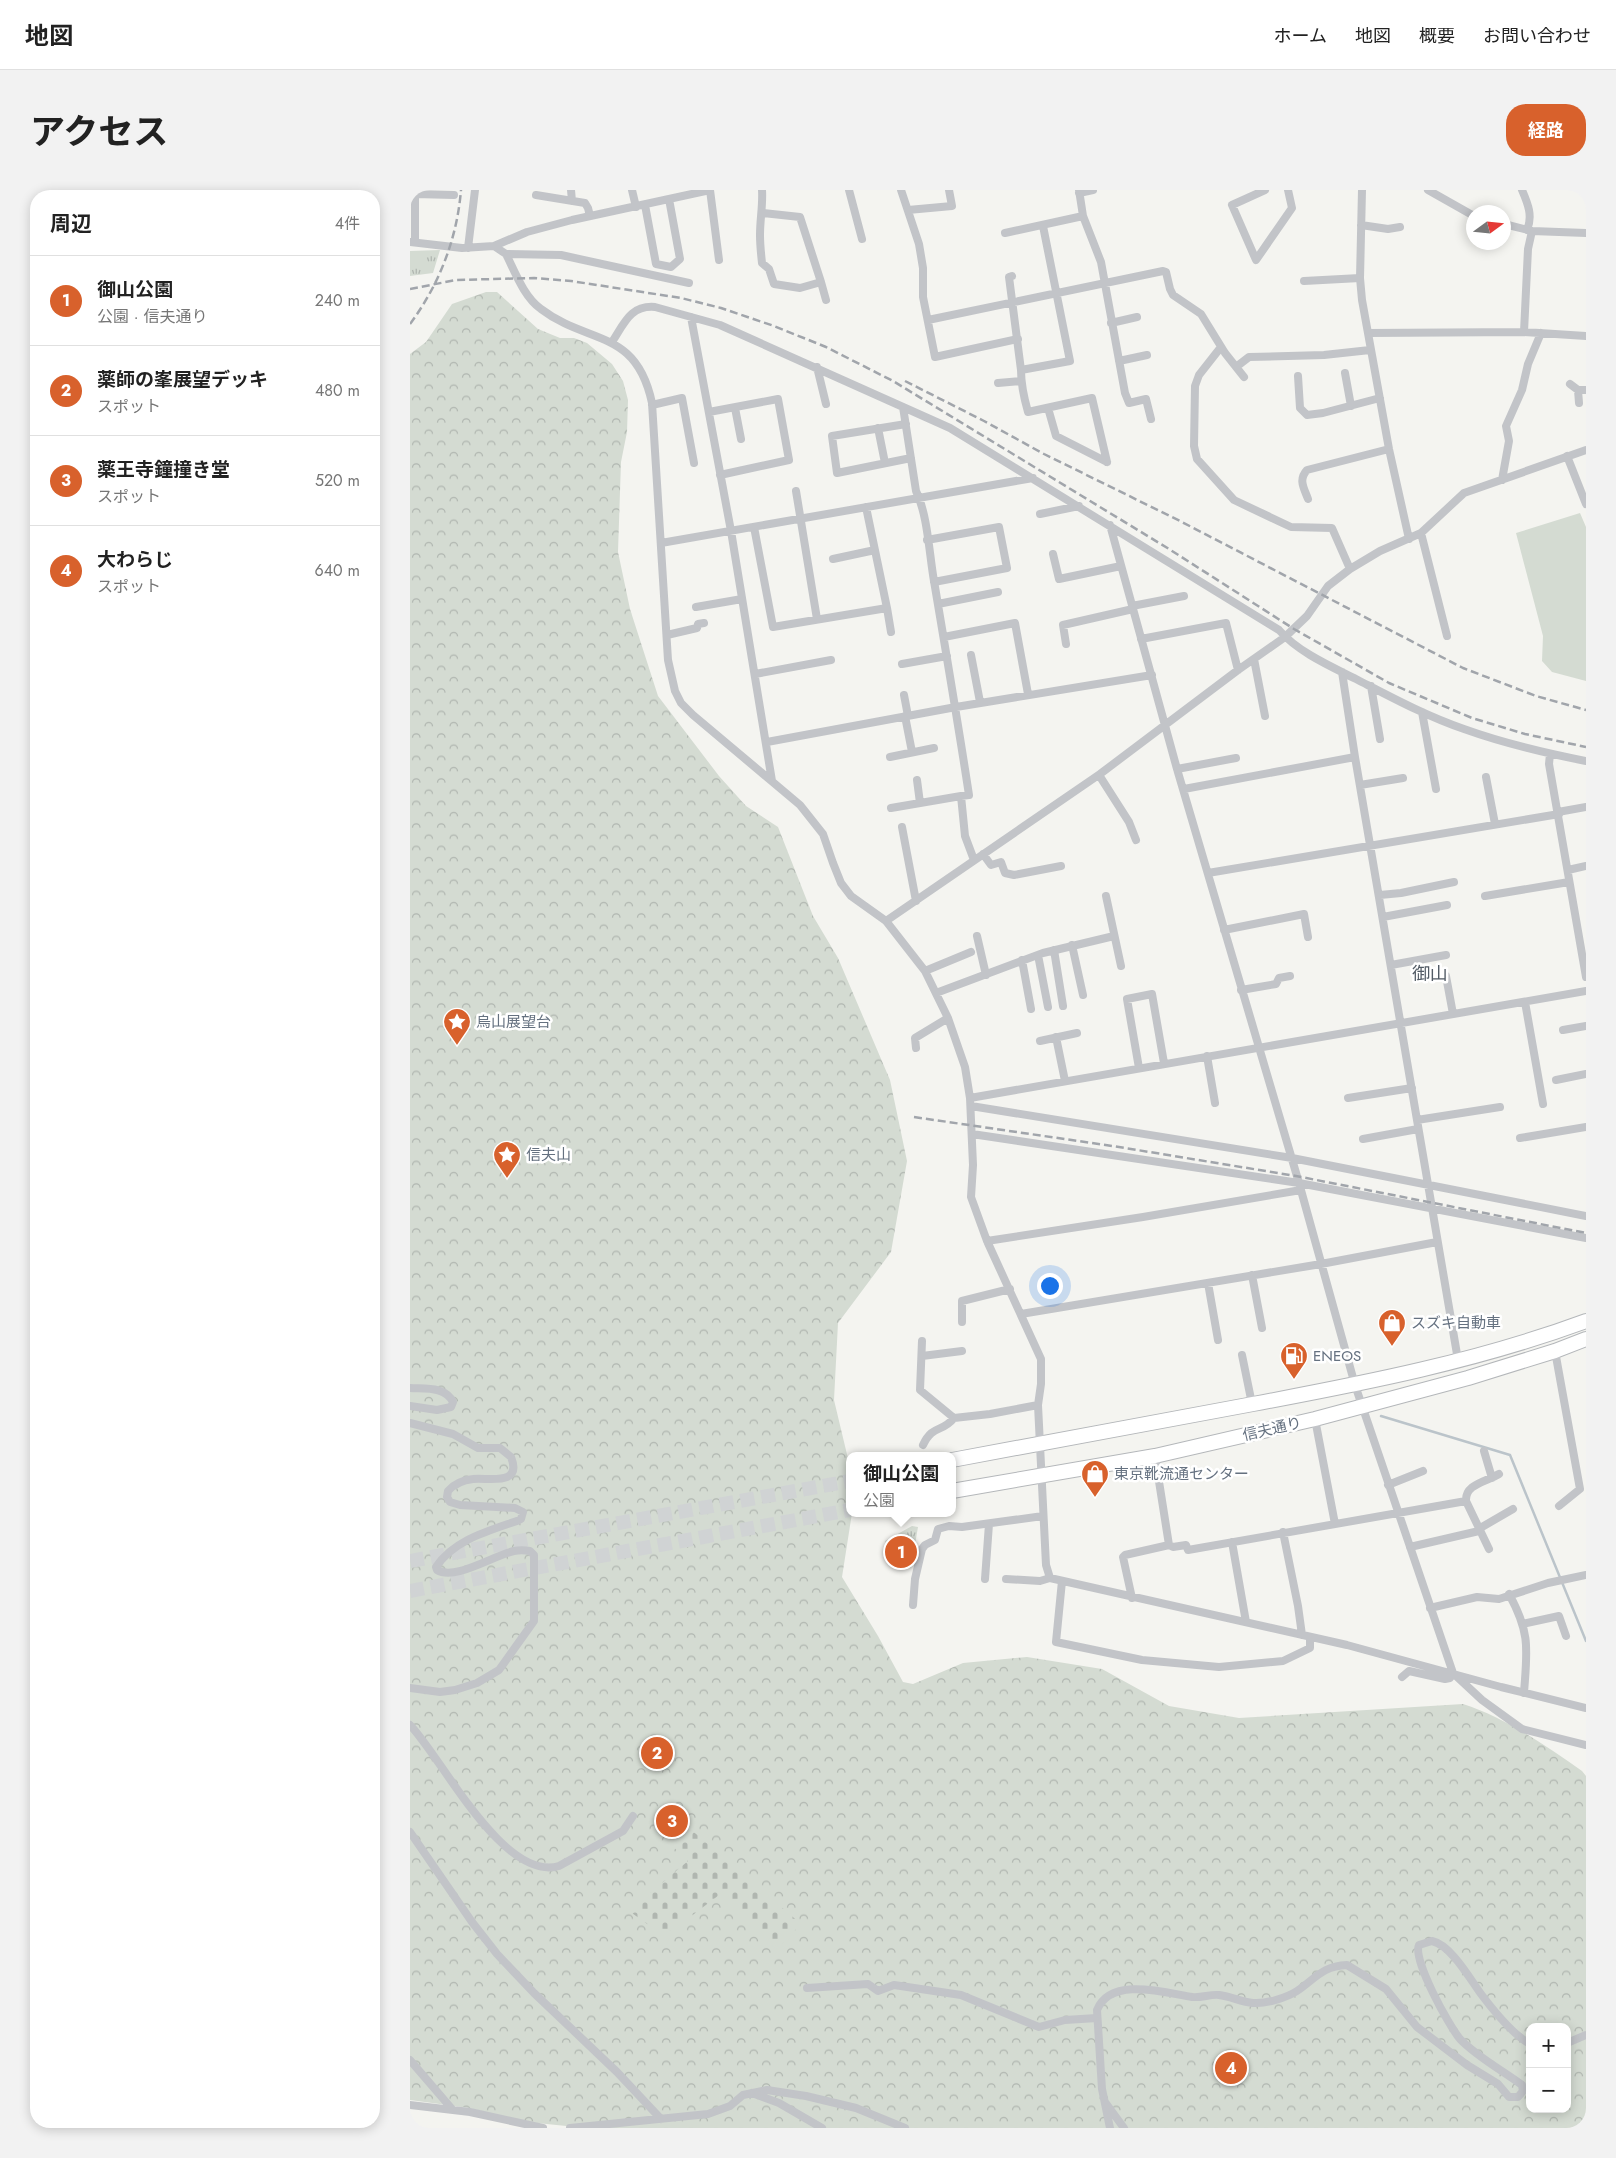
<!DOCTYPE html>
<html lang="ja">
<head>
<meta charset="utf-8">
<style>
  body { margin:0; font-family:Jost,"Noto Sans JP",sans-serif; background:#f2f2f2; color:#222 }
  .controls { position:absolute; right:15px; bottom:15px; display:grid; overflow:hidden; border-radius:10px; box-shadow:0 2px 12px #0003 }
  .controls button { width:45px; height:45px; display:grid; place-items:center; padding:0; border:0; border-bottom:1px solid #e0e0e0; background:#fff; color:#222; font:25px sans-serif }
  .compass { position:absolute; left:1056px; top:15px; width:45px; height:45px; border-radius:50%; background:#fff; box-shadow:0 2px 12px #0003; rotate:75deg }
  .you { position:absolute; left:639px; top:1095px; width:18px; height:18px; margin:-12px; border:4px solid #fff; border-radius:50%; background:#1a73e8; box-shadow:0 0 0 8px #1a73e833 }
  .badge { display:grid; place-items:center; width:32px; height:32px; border-radius:50%; background:#d8612c; color:#fff; font-size:16px; font-weight:700 }
  .pin { position:absolute; translate:-50% -50%; border:2px solid #fff; box-shadow:0 1px 5px #0006 }
  .popup { position:absolute; left:436px; top:1262px; width:110px; height:65px; box-sizing:border-box; display:grid; place-content:center; border-radius:10px; background:#fff; filter:drop-shadow(0 1px 4px #0005); font-size:16px; white-space:nowrap; color:#767676 }
  .popup b { font-size:19px; color:#222 }
  .popup::after { content:''; position:absolute; left:50%; top:100%; margin-left:-10px; border:10px solid transparent; border-top-color:#fff }
  .list { margin:0; padding:0; list-style:none }
  h2 { display:flex; justify-content:space-between; align-items:center; height:65px; margin:0; padding:0 20px; font-size:21px }
  h2 small { font-size:16px; font-weight:400; color:#767676 }
  .list li { display:grid; grid-template-columns:32px 1fr auto; gap:15px; align-items:center; box-sizing:border-box; height:90px; padding:0 20px; border-top:1px solid #e0e0e0 }
  .list b { display:block; font-size:19px; white-space:nowrap }
  .list p { margin:0; font-size:16px; white-space:nowrap; color:#767676 }
  .list em { font-size:16px; font-style:normal; color:#767676 }
  .map { position:relative; flex:none; width:1176px; height:1938px; overflow:hidden; border-radius:20px }
  header { display:flex; align-items:center; gap:30px; box-sizing:border-box; height:70px; padding:0 25px; background:#fff; border-bottom:1px solid #e0e0e0 }
  header strong { font-size:24px }
  nav { display:flex; gap:28px; margin-inline-start:auto; font-size:18px }
  .intro { display:flex; align-items:center; justify-content:space-between; box-sizing:border-box; height:120px; padding:0 30px }
  h1 { margin:0; font-size:35px }
  .button { padding:12px 22px; border-radius:20px; background:#d8612c; color:#fff; font-size:18px; font-weight:700 }
  main { display:flex; gap:30px; padding:0 30px }
  aside { flex:1; background:#fff; border-radius:20px; box-shadow:0 2px 12px #0003 }
  .map>svg:first-child { display:block }
</style>
</head>
<body>
<header>
<strong>地図</strong>
<nav><a>ホーム</a><a>地図</a><a>概要</a><a>お問い合わせ</a></nav>
</header>
<div class="intro"><h1>アクセス</h1><a class="button">経路</a></div>
<main>
<aside>
<h2>周辺<small>4件</small></h2>
<ul class="list">
<li><span class="badge">1</span><div><b>御山公園</b><p>公園 · 信夫通り</p></div><em>240 m</em></li>
<li><span class="badge">2</span><div><b>薬師の峯展望デッキ</b><p>スポット</p></div><em>480 m</em></li>
<li><span class="badge">3</span><div><b>薬王寺鐘撞き堂</b><p>スポット</p></div><em>520 m</em></li>
<li><span class="badge">4</span><div><b>大わらじ</b><p>スポット</p></div><em>640 m</em></li>
</ul>
</aside>
<div class="map">
<svg width="1176" height="1938" viewBox="0 0 1176 1938">
  <defs>
    <pattern id="grass-tufts" width="24" height="20" patternUnits="userSpaceOnUse" patternTransform="scale(1.25)"><rect width="24" height="20" fill="#d4dbd2"/><path d="M3 7l-1-3M5 7V3M7 7l1-3M15 17l-1-3M17 17v-4M19 17l1-3" fill="none" stroke="#b0b6b0"/></pattern>
    <pattern id="forest-crowns" width="20" height="18" patternUnits="userSpaceOnUse" patternTransform="scale(1.25)"><rect width="20" height="18" fill="#d4dbd2"/><path d="M2 6a3 3 0 1 1 6 0M12 15a3 3 0 1 1 6 0" fill="none" stroke="#b0b6b0"/></pattern>
    <pattern id="cemetery-stones" width="16" height="16" patternUnits="userSpaceOnUse" patternTransform="scale(1.25)"><rect width="16" height="16" fill="#d4dbd2"/><path d="M2 7V4a2 2 0 0 1 4 0v3zM10 15v-3a2 2 0 0 1 4 0v3z" fill="#b0b6b0"/></pattern>
  </defs>
  <rect width="100%" height="100%" fill="#f4f4f0"/>
  <path fill="url(#grass-tufts)" d="M30 60 23 83 0 86V61Z
    M502 1336 508 1337 501 1378 482 1373 475 1351Z"/>
  <path fill="url(#forest-crowns)" fill-rule="evenodd" d="M76 102H87L128 139 150 148H164L177 153 202 174 213 191 218 210 217 242 211 272 208 362 220 419 248 506 309 586 336 616 368 637 403 726 428 768 480 890 497 971 481 1062 428 1133 424 1210 440 1277V1323H442L432 1387 468 1446 493 1492 503 1494 553 1473 617 1467 692 1479 759 1516 829 1528 1053 1514C1096 1528 1135 1555 1172 1581L1176 1586V1938H176L117 1932 59 1918 0 1910V164L16 152 42 114ZM1120 1837H1157V1919H1120Z"/>
  <path fill="url(#cemetery-stones)" d="M272 1632 391 1734 367 1759 309 1705 263 1740 250 1743 219 1721 278 1671 254 1648Z"/>
  <path fill="#d4dbd2" d="M1170 323 1176 337V491L1142 482 1132 471 1133 446 1106 343Z"/>
  <g fill="none" stroke-linecap="round" stroke-linejoin="round">
    <path stroke="#bbc4ca" stroke-width="2.5" d="M971 1226 1100 1265 1176 1451"/>
    <path stroke="#d0d3d4" stroke-width="14" stroke-dasharray="14 7" stroke-linecap="butt" d="M0 1371 440 1291
      M0 1401 440 1320"/>
    <defs>
      <path id="highway" d="M542 1270C643 1252 743 1232 843 1214 955 1193 1068 1171 1176 1131
        M542 1301 745 1266 905 1229 1058 1188 1145 1161 1176 1149"/>
    </defs>
    <use href="#highway" stroke="#b4b7ba" stroke-width="16"/>
    <path stroke="#c2c4c8" stroke-width="8" d="M161 0 162 11
      M222 0 226 17
      M300 0 309 70
      M352 0C353 15 350 29 350 45 350 54 351 64 352 73L359 79 364 94 390 98 411 92 390 27 353 23
      M439 0 452 49
      M491 0 509 54 513 78V107L525 167 608 149
      M669 0 673 26 691 72 715 203 719 213 736 209 741 229
      M855 0 822 15 846 70 882 18 878 0
      M952 0 950 88 952 110 979 259 999 349
      M1018 0 1064 26
      M1112 0C1118 14 1123 26 1117 40
      M669 3 683 0
      M5 4 44 5
      M126 5 175 13 178 18 180 26
      M235 15 246 74 261 77 270 69 259 9
      M498 20 542 16 539 0
      M1094 34 1122 41 1176 43
      M951 35 978 39 990 37
      M633 36 660 171 611 180C611 195 614 208 618 222L682 208 697 272
      M595 43 673 26
      M0 52 52 58 84 56 96 64 151 65 279 93
      M5 52V0
      M84 56 117 42 162 30 300 0
      M58 58 65 0
      M96 64C105 82 114 107 131 119 178 155 226 138 242 213L258 470 265 501 271 513 283 525 390 615 413 644 423 673 431 693 441 706 476 731 515 781 538 828 555 877 560 908 563 975 561 1007 577 1051 631 1169V1194L628 1215 636 1375 640 1388
      M602 86 599 87 611 180
      M894 91 950 88
      M411 92 416 110
      M281 127 321 341 362 591
      M518 130 753 81 756 82 760 99 763 105 791 124 815 163 834 187
      M701 133 727 127
      M1114 142 1118 59 1122 41
      M958 143 1114 142 1176 146
      M202 152C214 134 220 115 245 117L310 135 540 238 869 440C888 462 920 476 946 489 981 507 1016 526 1054 539 1093 553 1135 563 1176 571
      M811 157 789 185 785 196 784 256 787 269 824 310 881 337 922 338 940 379
      M709 171 737 165
      M407 177 416 214
      M826 177 839 167 914 165 960 160
      M935 183 941 216
      M888 186 890 218 897 225 913 223 970 208
      M588 193 611 191
      M1160 194 1168 200H1176
      M1168 200 1169 213
      M242 215 272 208 284 273
      M493 217 506 301C518 326 519 363 524 391 536 462 548 533 559 605L551 606 555 646 564 670
      M325 218 331 249
      M638 218 646 246 697 272
      M299 222 368 209 379 270 310 285
      M496 234 422 246 427 283 501 268
      M468 238 475 273
      M1157 266 1176 314
      M1092 290 1099 251 1096 236 1112 200 1118 174 1131 143
      M386 301 407 429
      M898 309C894 298 888 290 897 280L979 259
      M630 324 669 316
      M700 335 767 579 889 993 945 1195 1043 1483 1072 1510 1112 1539 1176 1555
      M344 337 363 437 477 418 456 317
      M1011 343 1037 446
      M517 350 589 337 597 378 524 392
      M251 353 623 288
      M643 364 649 389 711 376
      M423 369 465 360
      M528 414 588 402
      M722 416 774 406
      M286 417 332 409
      M477 418 481 442
      M257 445 287 438 288 434 294 433
      M534 447 605 433 618 504
      M731 449 816 433 828 480
      M656 454 653 435 723 419
      M561 465 570 512
      M844 469 855 526
      M492 474 537 466
      M932 482 945 567 1048 1170
      M345 484 421 470
      M961 496 970 549
      M494 505 498 526
      M1012 522 1026 599
      M495 526 502 562
      M357 552 546 517 742 485
      M1140 564 1139 574 1176 787
      M480 567 524 558
      M767 579 826 568
      M689 585 719 632 726 650
      M1076 587 1085 634
      M507 590 510 613
      M950 595 993 588
      M774 599 945 567
      M481 618 551 606
      M1148 622 1176 617
      M492 637 506 711
      M573 664 581 675 591 672 595 683 604 685 651 676
      M1158 680 1176 676
      M798 683 1149 624
      M970 705 991 703 1044 692
      M696 706 711 776
      M1075 706 1159 692
      M973 727 1037 715
      M476 731 690 584 828 480 875 447 897 426 918 396 940 379 970 361 1011 343 1054 303 1176 260
      M814 740 894 724 898 747
      M567 746 576 785
      M662 755 673 805
      M644 760 653 816
      M628 765 638 817
      M612 770 621 819
      M981 775 1036 765
      M515 781 561 762
      M1036 786 1043 824
      M831 800 866 794 869 788 880 786
      M526 803 633 763 704 746
      M1115 812 1133 914
      M1153 840 1176 836
      M646 847 655 891
      M630 851 667 843
      M506 858 505 848 538 828
      M797 866 805 913
      M729 878 717 809 742 804 754 873
      M1146 890 1176 884
      M560 908 1176 801
      M938 908 1002 898
      M561 916 882 968 1176 1026
      M1007 930 1090 917
      M562 944 889 993 1176 1048
      M1110 948 1176 937
      M953 949 1008 939
      M577 1051 733 1027 891 1000
      M842 1085 852 1138
      M798 1093 808 1150
      M611 1124 911 1074 1027 1052
      M552 1132V1111L600 1099
      M512 1151 510 1200 544 1228 580 1224 628 1215
      M1145 1161 1170 1299 1149 1316
      M832 1165 842 1214
      M512 1166 552 1161
      M0 1198C15 1199 35 1196 43 1212L41 1217 27 1220 0 1216
      M905 1229 925 1334
      M0 1233 43 1244 68 1258H90L101 1267C113 1297 77 1287 63 1289 54 1290 44 1294 38 1301L37 1307 40 1312 50 1315 105 1318 113 1322 111 1329 107 1331C78 1341 44 1350 26 1377L27 1380C45 1391 84 1365 104 1361 109 1360 114 1360 120 1361L124 1365V1431L89 1480 67 1493 45 1500 30 1502 0 1498
      M513 1255C523 1234 532 1243 544 1228
      M1074 1261 1082 1288
      M745 1266 759 1355
      M978 1295 1013 1281
      M873 1342 888 1416 892 1445
      M822 1352 836 1432
      M1000 1357 1069 1341 1072 1337 1103 1319
      M1079 1359 1056 1311C1055 1294 1076 1292 1089 1284
      M575 1389 579 1334
      M596 1389 630 1391 640 1388 937 1455 1091 1497 1176 1518
      M652 1391 646 1452 732 1470 809 1477 873 1471 900 1458V1447
      M1099 1404C1121 1444 1117 1460 1114 1503
      M722 1408 713 1367 715 1365 759 1355 763 1357 776 1355 778 1360 1056 1311
      M503 1415 505 1389 512 1359 515 1355 525 1350 528 1339 539 1336 552 1337 633 1326
      M1020 1418 1067 1407 1089 1409 1138 1393 1176 1385
      M1112 1434 1149 1426 1156 1446
      M992 1487 999 1481 1035 1489 1040 1488 1043 1483
      M0 1535C32 1568 93 1692 149 1676L213 1641 223 1626
      M0 1642 62 1732 87 1764 124 1803 207 1882 251 1929
      M397 1798 458 1794 468 1801 484 1795 551 1805 629 1837 655 1830 687 1828
      M1157 1853 1176 1845
      M0 1870 42 1919
      M342 1903 369 1913 412 1938
      M695 1912 714 1938
      M0 1915 60 1922 133 1938
      M160 1938 298 1924 320 1916 333 1905 357 1900 396 1906 446 1918 495 1938
      M700 1938 692 1899 687 1820C701 1786 756 1803 782 1807 792 1808 800 1804 809 1805 820 1806 831 1812 843 1813 856 1814 876 1808 887 1801 905 1789 912 1776 937 1775L976 1799 1007 1837 1057 1875 1088 1894 1099 1907H1108L1113 1901 1112 1895C1092 1880 1067 1867 1050 1849 1039 1836 1002 1769 1009 1755L1022 1751C1041 1755 1060 1789 1071 1804 1083 1820 1104 1845 1120 1854"/>
    <use href="#highway" stroke="#fff" stroke-width="14"/>
    <path stroke="#a1a5ab" stroke-width="2.5" stroke-dasharray="8 4" stroke-linecap="butt" d="M0 99 46 90 124 88 161 91 271 108 311 118 364 136 416 157 483 191 759 359 884 439 979 493 1062 528 1115 544 1176 557
      M0 134C29 95 47 49 51 0
      M495 191 574 231 634 264 770 331 1053 478 1126 506 1176 520
      M504 927 709 957 886 986 1176 1043"/>
  </g>
  <defs>
    <symbol id="sight-pin" viewBox="-11 -11 22 30"><path d="M0 17L-7.5 6A9.5 9.5 0 1 1 7.5 6Z" fill="#d8612c" stroke="#fff"/><path d="M0-6L1.8-2.2L6-1.7L2.9 1.2L3.7 5.4L0 3.3L-3.7 5.4L-2.9 1.2L-6-1.7L-1.8-2.2Z" fill="#fff"/></symbol>
    <symbol id="shop-pin" viewBox="-11 -11 22 30"><path d="M0 17L-7.5 6A9.5 9.5 0 1 1 7.5 6Z" fill="#d8612c" stroke="#fff"/><path d="M-5-2.5h2.3a2.7 3.5 0 0 1 5.4 0H5L5.5 6h-11ZM-1.5-2.5h3a1.5 2.3 0 0 0-3 0Z" fill="#fff"/></symbol>
    <symbol id="fuel-pin" viewBox="-11 -11 22 30"><path d="M0 17L-7.5 6A9.5 9.5 0 1 1 7.5 6Z" fill="#d8612c" stroke="#fff"/><path d="M-5.5-6h7V0h2V4h1.3V-2.5L3-4.5l.8-.8L6-3V5H2.5V1h-1V6h-7ZM-4.2-4.7v3.2H.2V-4.7Z" fill="#fff"/></symbol>
  </defs>
  <g fill-rule="evenodd">
    <use href="#sight-pin" x="31" y="816" width="32" height="43"/>
    <use href="#sight-pin" x="81" y="949" width="32" height="43"/>
    <use href="#shop-pin" x="966" y="1117" width="32" height="43"/>
    <use href="#fuel-pin" x="868" y="1150" width="32" height="43"/>
    <use href="#shop-pin" x="669" y="1268" width="32" height="43"/>
  </g>
  <g text-anchor="middle" dominant-baseline="central" stroke-width="5" stroke-linejoin="round" paint-order="stroke">
    <g font-size="15" fill="#657180" stroke="#fff" text-anchor="start">
      <text x="66" y="832">烏山展望台</text>
      <text x="116" y="965">信夫山</text>
      <text x="1001" y="1133">スズキ自動車</text>
      <text x="903" y="1166">ENEOS</text>
      <text x="704" y="1284">東京靴流通センター</text>
    </g>
    <g font-size="15" fill="#657180" stroke="#fff">
      <text transform="translate(862 1239) rotate(-13)">信夫通り</text>
    </g>
    <g font-size="18" fill="#525b65" stroke="#fff">
      <text x="1020" y="784">御山</text>
    </g>
  </g>
</svg>
<div class="controls">
<button>+</button>
<button>−</button>
</div>
<svg class="compass" viewBox="-18 -18 36 36"><path d="M0-13l5 13h-10z" fill="#e53935"/><path d="M0 13l5-13h-10z" fill="#767676"/></svg>
<div class="you"></div>
<div class="pin badge" style="left:491px;top:1362px">1</div>
<div class="popup"><b>御山公園</b>公園</div>
<div class="pin badge" style="left:247px;top:1563px">2</div>
<div class="pin badge" style="left:262px;top:1631px">3</div>
<div class="pin badge" style="left:821px;top:1878px">4</div>
</div>
</main>
</body>
</html>
